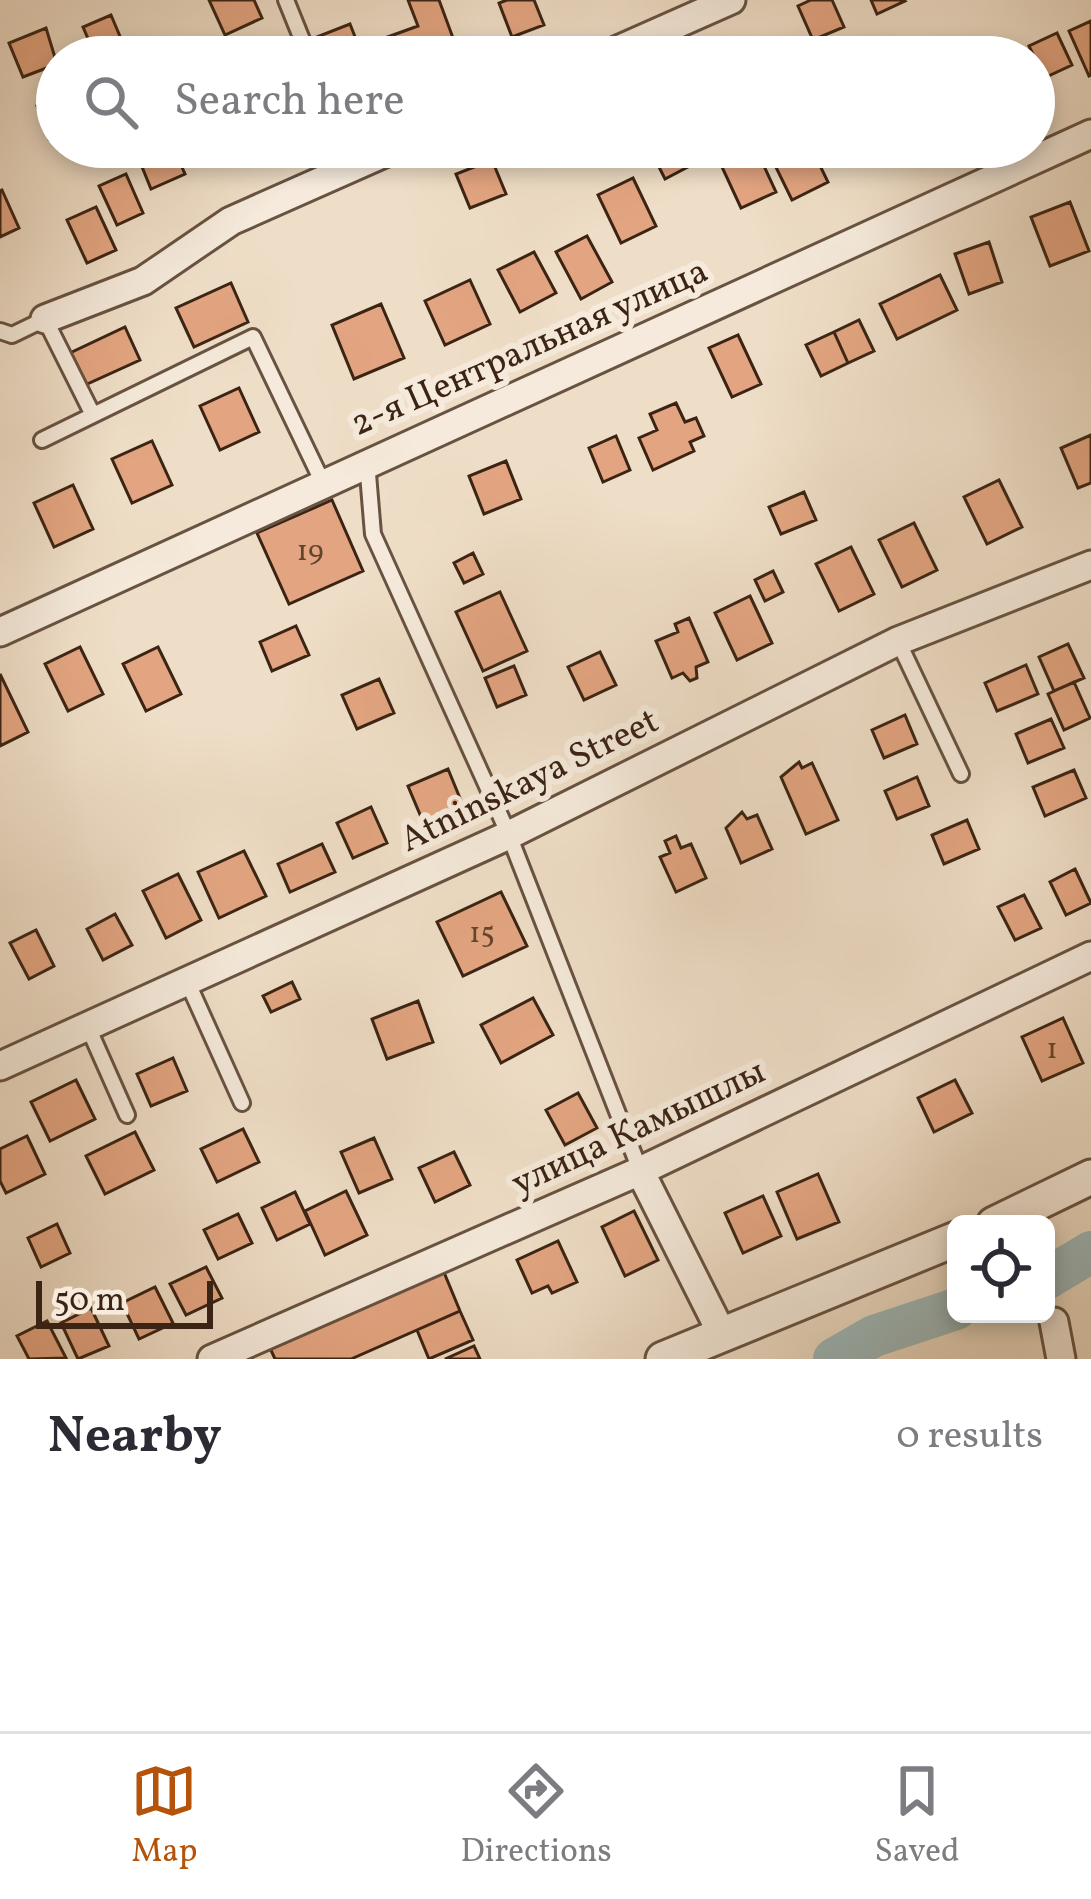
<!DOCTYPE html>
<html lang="en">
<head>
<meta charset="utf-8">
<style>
  body { margin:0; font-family:Vollkorn,serif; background:#f2f2f3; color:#2b2b33 }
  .controls { position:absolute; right:36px; bottom:36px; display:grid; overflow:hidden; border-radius:18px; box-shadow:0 6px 18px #0003 }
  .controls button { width:108px; height:108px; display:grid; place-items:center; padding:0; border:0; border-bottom:3px solid #e1e1e2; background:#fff; color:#2b2b33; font:60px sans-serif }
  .scale { position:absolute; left:36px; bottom:30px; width:177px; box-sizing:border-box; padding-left:12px; border:6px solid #3b2414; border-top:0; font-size:33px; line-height:42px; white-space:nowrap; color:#3b2414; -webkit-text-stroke:9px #f5eadb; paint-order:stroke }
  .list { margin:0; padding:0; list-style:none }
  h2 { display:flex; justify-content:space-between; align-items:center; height:156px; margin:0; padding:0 48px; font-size:51px }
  h2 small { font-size:39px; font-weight:400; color:#7c7c81 }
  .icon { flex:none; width:66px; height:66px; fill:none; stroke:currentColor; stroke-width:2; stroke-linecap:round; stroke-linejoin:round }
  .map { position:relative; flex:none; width:1091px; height:1359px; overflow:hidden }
  .search { position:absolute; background:#fff; box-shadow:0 6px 18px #0003; left:36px; right:36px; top:36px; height:132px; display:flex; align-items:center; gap:30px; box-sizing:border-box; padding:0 42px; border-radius:66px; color:#7c7c81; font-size:45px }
  .sheet { height:372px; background:#fff }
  nav { display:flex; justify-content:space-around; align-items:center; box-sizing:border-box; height:168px; border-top:3px solid #e1e1e2; background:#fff; font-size:33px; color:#7c7c81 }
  nav a { display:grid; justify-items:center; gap:6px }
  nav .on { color:#b45309 }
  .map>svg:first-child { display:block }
</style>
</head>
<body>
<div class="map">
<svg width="1091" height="1359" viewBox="0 0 1091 1359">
  <rect width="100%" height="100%" fill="#efdec7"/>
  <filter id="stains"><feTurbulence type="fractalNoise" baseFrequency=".00167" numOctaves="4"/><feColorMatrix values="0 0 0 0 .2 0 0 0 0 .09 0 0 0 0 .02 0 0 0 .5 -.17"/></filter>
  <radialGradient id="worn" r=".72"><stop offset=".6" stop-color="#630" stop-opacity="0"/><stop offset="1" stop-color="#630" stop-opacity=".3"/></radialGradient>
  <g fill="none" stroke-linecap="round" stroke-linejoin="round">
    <path stroke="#9dbabd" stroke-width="42" d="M1046 1279 1091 1252
      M834 1359 874 1336 956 1309"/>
  </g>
  <path fill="#e3a581" stroke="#3b2414" stroke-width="3" d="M209 0H254L262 18 225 35Z
    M408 0H439L460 57H388L382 39 418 26Z
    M507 0H534L544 25 512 37 499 3Z
    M811 0H832L844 27 813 40 798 6Z
    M871 0H904L905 1 877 14Z
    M111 15 124 46 96 57 83 27Z
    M1091 21V75L1089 76 1069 31Z
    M350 24 361 52 321 57 314 38Z
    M46 28 57 64 23 77 9 43Z
    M1057 33 1072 65 1044 78 1029 46Z
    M766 39 774 57H728V56Z
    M1002 44 1008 57H973Z
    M57 99V136L49 139 37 106Z
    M134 147H173L185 174 151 189Z
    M649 147H695L701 160 665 179Z
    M776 147H811L828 182 792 200 768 151Z
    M862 147H900L901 150 869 163Z
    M757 151 776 192 741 208 722 167Z
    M492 160 506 194 470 208 456 174Z
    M126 174 143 213 117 225 99 186Z
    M633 178 656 226 621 243 598 195Z
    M2 190 19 228 0 237V191Z
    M1070 202 1089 251 1050 266 1031 217Z
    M96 207 116 250 87 263 67 220Z
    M587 236 612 282 581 299 556 252Z
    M989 242 1002 282 969 294 955 254Z
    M534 252 556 293 520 312 498 270Z
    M940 275 957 310 897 339 880 304Z
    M470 280 490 324 445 345 425 301Z
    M231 283 248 322 194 347 176 308Z
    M381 304 404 358 354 379 332 325Z
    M859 320 874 351 848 363 834 332Z
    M125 327 140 360 85 385 70 353Z
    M834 332 848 363 821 376 806 345Z
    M738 335 761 384 732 397 709 348Z
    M239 388 259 432 220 450 200 406Z
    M676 403 685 422 696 418 704 436 690 442 694 451 653 470 639 438 657 430 650 414Z
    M1091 435V483L1078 488 1061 448Z
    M616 436 630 470 603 482 589 448Z
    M152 441 172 485 132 503 112 459Z
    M506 461 521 499 484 514 469 476Z
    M999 480 1022 527 987 544 964 497Z
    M73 485 93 529 54 547 34 503Z
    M804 492 816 520 781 534 769 507Z
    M332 500 363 571 289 604 257 533Z
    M914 523 937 570 902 587 879 540Z
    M851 547 874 594 839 611 816 564Z
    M473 553 483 574 464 583 454 563Z
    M773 571 783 592 765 601 755 580Z
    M500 592 527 651 483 671 456 612Z
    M750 596 772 643 737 660 715 613Z
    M689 618 708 662 696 667 697 678 690 681 683 673 672 678 656 641 678 632 675 624Z
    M296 626 309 655 272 671 260 642Z
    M1068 644 1084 678 1054 691 1039 657Z
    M80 647 103 694 68 711 45 664Z
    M158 647 181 694 146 711 123 664Z
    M600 652 616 685 584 700 568 667Z
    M1026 665 1038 694 997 711 985 683Z
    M514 666 526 695 497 707 485 678Z
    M0 674 28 732 0 746Z
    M379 679 394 713 357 729 342 695Z
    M1074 682 1090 718 1064 730 1048 694Z
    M905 715 917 744 884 758 872 730Z
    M1051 719 1064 748 1028 763 1016 734Z
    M799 762 802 768 812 763 838 820 806 834 781 777Z
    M448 769 464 808 424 824 408 786Z
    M1074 770 1086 798 1045 816 1033 787Z
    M917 777 929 806 897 819 885 791Z
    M371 807 387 843 353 858 337 823Z
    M742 812 747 819 757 815 772 849 741 863 726 828Z
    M967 820 979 849 944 864 932 835Z
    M676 836 681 848 691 844 706 878 676 892 660 857 670 853 665 841Z
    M322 844 335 872 290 892 278 864Z
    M244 851 266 896 219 918 198 872Z
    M1075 869 1091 903 1066 915 1050 882Z
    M178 874 201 920 166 938 143 891Z
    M501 892 527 946 463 976 437 922Z
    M1024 895 1041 928 1015 940 998 907Z
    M115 914 132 945 103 960 87 929Z
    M36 930 54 966 29 979 10 943Z
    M292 982 300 999 271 1012 263 996Z
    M533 998 553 1035 501 1063 481 1025Z
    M418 1001 433 1042 387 1059 372 1019Z
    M1063 1018 1083 1063 1042 1081 1022 1037Z
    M173 1058 187 1091 151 1106 137 1074Z
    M76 1080 95 1119 50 1141 31 1102Z
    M955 1080 972 1113 934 1132 918 1098Z
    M578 1093 597 1128 565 1145 546 1110Z
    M243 1129 259 1162 217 1182 201 1149Z
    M135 1132 154 1170 105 1194 86 1156Z
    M27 1136 45 1174 6 1193 0 1181V1149Z
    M374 1138 392 1179 359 1193 341 1152Z
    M454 1152 470 1185 435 1202 419 1168Z
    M818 1174 839 1222 797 1239 777 1192Z
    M346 1191 367 1235 325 1255 305 1211Z
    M295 1192 310 1224 277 1240 262 1208Z
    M763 1196 781 1236 743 1253 725 1213Z
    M634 1211 658 1260 625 1276 602 1227Z
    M238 1214 252 1243 218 1259 204 1230Z
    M57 1224 70 1253 41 1267 28 1238Z
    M558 1241 577 1282 552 1293 548 1286 532 1293 517 1260Z
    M206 1267 222 1298 186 1315 170 1284Z
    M443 1270 460 1311 351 1359H275L269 1346Z
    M155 1287 173 1323 139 1339 122 1303Z
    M91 1308 109 1346 78 1359 61 1323Z
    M460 1311 473 1340 429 1359 417 1330Z
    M47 1321 66 1358 29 1359 17 1336Z
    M474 1346 480 1359H445Z"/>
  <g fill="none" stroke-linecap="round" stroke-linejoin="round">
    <defs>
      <path id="service" d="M286 0 309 57
        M0 331 12 335 45 319 93 415
        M42 440 253 337 322 481
        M367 462 373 534 509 835 640 1170
        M898 641 961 774
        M187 981 242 1103
        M88 1027 127 1115"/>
      <path id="minor" d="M602 57 731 0
        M45 319 143 281 231 221 398 147
        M0 632 1091 134
        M0 1066 509 835 898 641 1091 565
        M640 1171 722 1334
        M1054 1322 1061 1359
        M212 1359 640 1171 1091 956"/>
      <path id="tertiary" d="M994 1224 1091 1177
        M663 1359 956 1239"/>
    </defs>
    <use href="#service" stroke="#685241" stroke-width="20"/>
    <use href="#minor" stroke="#685241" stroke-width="33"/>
    <use href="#tertiary" stroke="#685241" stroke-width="39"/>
    <use href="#service" stroke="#f5eadb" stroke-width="14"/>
    <use href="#minor" stroke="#f5eadb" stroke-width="27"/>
    <use href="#tertiary" stroke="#f5eadb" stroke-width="33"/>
  </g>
  <g text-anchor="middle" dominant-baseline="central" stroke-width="12" stroke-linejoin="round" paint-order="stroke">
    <g font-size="30" fill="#65442f">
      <text x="310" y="552">19</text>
      <text x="482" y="934">15</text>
      <text x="1052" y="1050">1</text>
    </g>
    <g font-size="36" fill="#3b2414" stroke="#f5eadb">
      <text transform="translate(530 349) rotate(-24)">2-я Центральная улица</text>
      <text transform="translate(530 782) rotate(-26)">Atninskaya Street</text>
      <text transform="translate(639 1129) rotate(-25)">улица Камышлы</text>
    </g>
  </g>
  <rect width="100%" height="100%" filter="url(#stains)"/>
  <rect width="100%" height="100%" fill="url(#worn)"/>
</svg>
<div class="controls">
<button><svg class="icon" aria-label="locate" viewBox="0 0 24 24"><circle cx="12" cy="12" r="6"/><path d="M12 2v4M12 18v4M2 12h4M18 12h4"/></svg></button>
</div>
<div class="scale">50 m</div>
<div class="search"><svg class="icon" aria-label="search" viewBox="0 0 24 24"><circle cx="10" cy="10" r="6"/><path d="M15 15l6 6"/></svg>Search here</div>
</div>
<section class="sheet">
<h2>Nearby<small>0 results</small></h2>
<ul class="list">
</ul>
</section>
<nav>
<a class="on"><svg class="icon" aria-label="map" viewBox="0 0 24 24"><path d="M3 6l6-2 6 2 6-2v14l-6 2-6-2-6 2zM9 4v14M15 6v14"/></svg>Map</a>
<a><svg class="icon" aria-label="directions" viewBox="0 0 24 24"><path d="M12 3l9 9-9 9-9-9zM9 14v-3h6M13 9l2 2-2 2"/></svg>Directions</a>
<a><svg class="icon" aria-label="saved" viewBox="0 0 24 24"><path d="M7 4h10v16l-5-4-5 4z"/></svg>Saved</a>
</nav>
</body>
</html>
